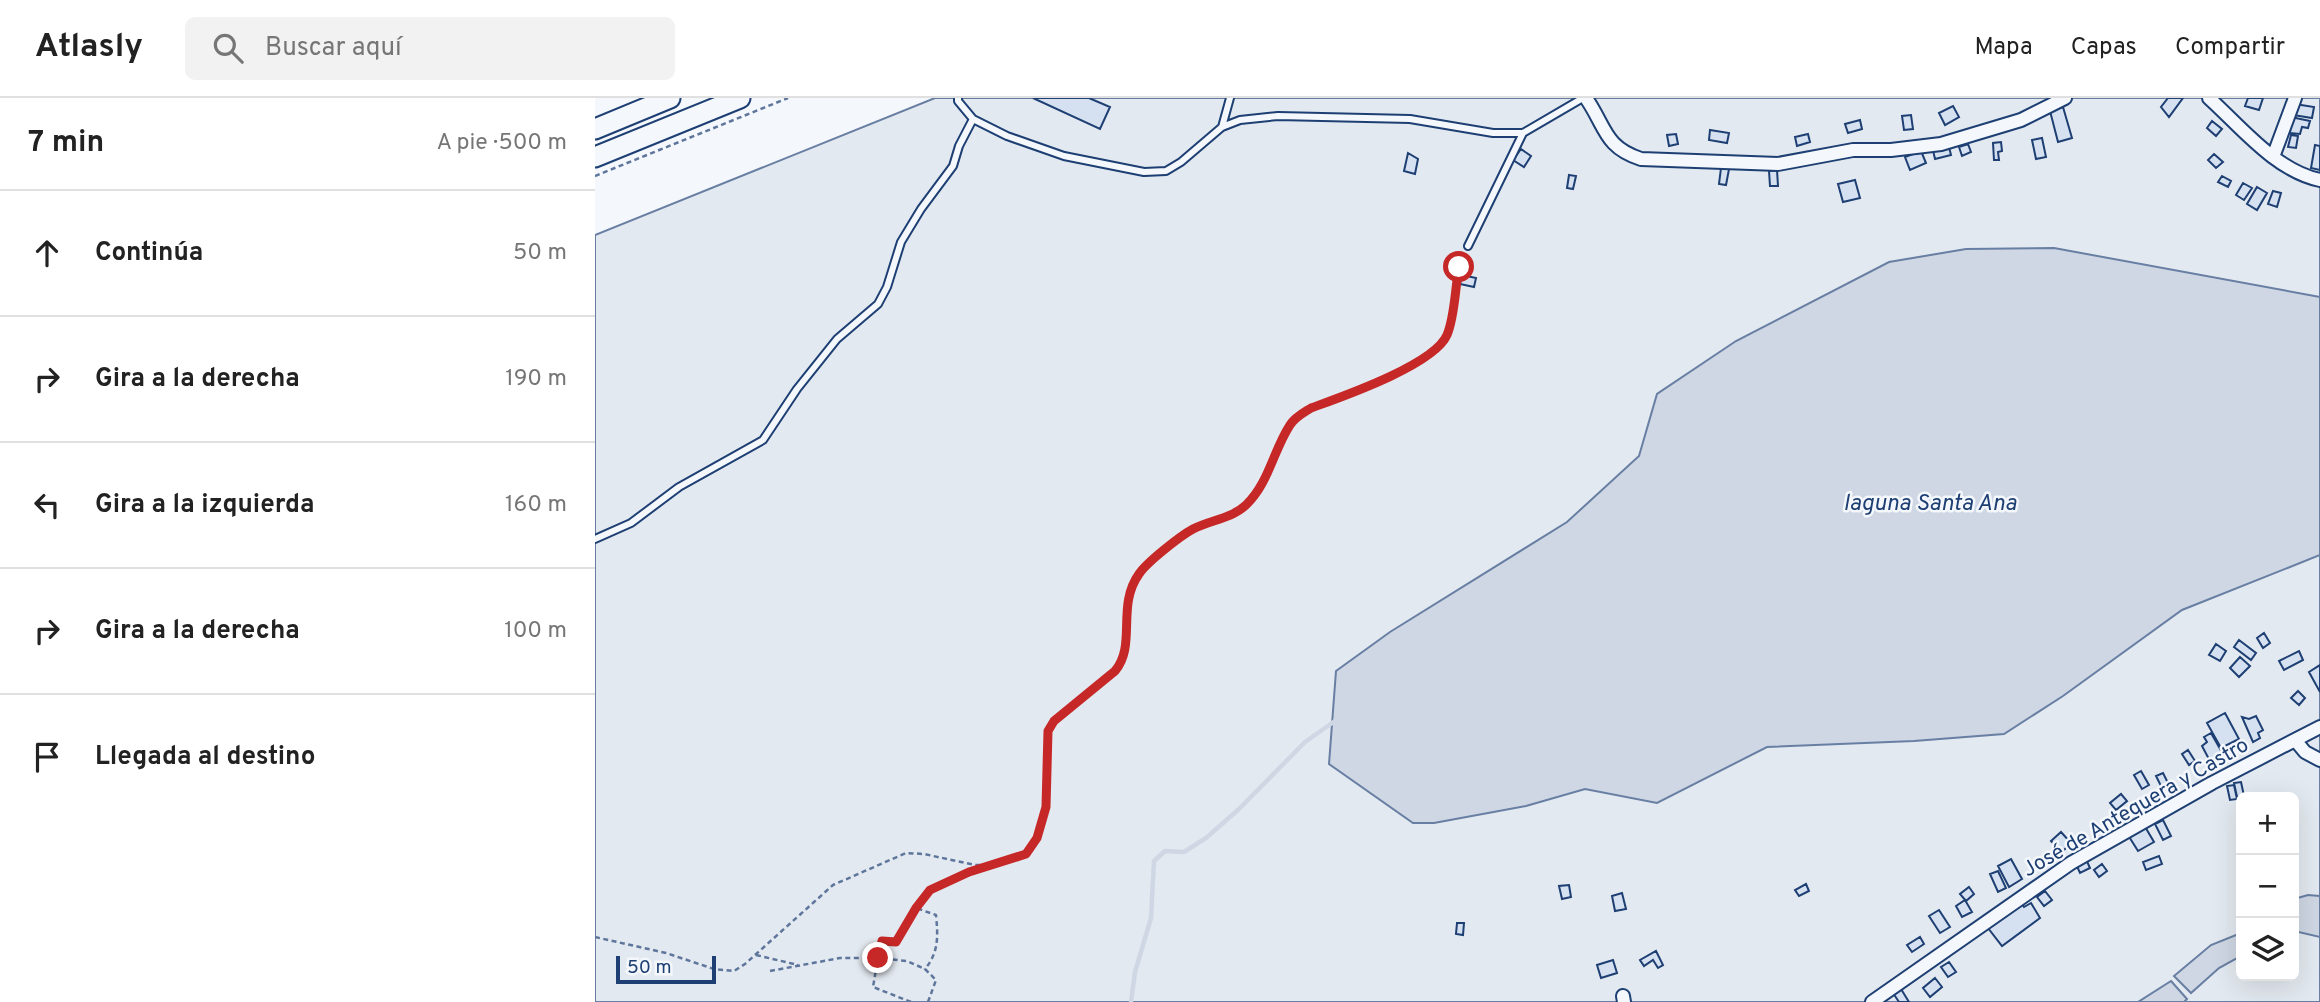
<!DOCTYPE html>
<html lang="es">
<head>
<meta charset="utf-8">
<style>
  body { margin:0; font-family:Overpass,sans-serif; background:#f2f2f2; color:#222 }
  .controls { position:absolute; right:21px; bottom:21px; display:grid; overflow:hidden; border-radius:10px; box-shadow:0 7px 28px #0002 }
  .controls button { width:63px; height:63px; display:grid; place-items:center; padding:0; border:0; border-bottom:2px solid #e0e0e0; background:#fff; color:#222; font:35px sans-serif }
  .scale { position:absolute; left:21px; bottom:18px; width:100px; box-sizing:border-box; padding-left:7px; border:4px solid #1d3f73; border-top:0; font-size:19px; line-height:24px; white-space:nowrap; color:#1d3f73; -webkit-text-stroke:5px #f4f7fb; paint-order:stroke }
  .stop { position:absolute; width:21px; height:21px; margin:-16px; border:5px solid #c62828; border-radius:50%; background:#fff }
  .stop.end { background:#c62828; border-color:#fff; box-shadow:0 2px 7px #0008 }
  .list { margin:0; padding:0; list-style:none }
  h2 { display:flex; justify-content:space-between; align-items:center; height:91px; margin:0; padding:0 28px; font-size:30px }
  h2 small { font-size:23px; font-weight:400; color:#767676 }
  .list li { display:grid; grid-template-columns:46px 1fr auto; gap:21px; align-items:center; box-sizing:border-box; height:126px; padding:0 28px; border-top:2px solid #e0e0e0 }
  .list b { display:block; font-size:26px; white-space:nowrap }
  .list em { font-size:23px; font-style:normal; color:#767676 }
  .icon { flex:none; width:38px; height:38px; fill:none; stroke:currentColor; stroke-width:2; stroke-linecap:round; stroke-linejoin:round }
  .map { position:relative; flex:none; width:1725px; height:904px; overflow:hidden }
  header { display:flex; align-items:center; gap:42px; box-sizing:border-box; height:98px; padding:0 35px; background:#fff; border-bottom:2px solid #e0e0e0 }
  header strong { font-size:33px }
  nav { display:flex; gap:38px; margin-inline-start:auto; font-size:24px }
  .search { width:490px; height:63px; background:#f2f2f2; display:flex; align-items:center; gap:18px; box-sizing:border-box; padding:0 24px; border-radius:10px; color:#767676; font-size:26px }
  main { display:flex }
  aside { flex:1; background:#fff }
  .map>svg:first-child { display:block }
</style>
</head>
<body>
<header>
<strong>Atlasly</strong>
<div class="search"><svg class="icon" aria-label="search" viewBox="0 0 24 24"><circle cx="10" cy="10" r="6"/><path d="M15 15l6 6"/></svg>Buscar aquí</div>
<nav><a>Mapa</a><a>Capas</a><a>Compartir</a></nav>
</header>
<main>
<aside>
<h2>7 min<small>A pie · 500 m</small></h2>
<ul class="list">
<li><svg class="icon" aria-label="ahead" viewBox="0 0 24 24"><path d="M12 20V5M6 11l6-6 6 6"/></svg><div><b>Continúa</b></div><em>50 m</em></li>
<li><svg class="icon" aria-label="right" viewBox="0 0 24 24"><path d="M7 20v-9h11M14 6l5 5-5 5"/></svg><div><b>Gira a la derecha</b></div><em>190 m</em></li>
<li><svg class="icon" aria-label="left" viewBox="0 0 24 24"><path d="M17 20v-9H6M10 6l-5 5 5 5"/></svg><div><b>Gira a la izquierda</b></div><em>160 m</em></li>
<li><svg class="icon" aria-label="right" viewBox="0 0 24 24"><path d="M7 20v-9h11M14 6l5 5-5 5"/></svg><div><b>Gira a la derecha</b></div><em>100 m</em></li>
<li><svg class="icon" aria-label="arrive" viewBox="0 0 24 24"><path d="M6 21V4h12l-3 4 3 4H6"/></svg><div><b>Llegada al destino</b></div></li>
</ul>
</aside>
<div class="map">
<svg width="1725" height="904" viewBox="0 0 1725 904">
  <rect width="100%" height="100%" fill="#f4f7fb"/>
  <path fill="#e3e9f0" stroke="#687fa3" stroke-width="2" fill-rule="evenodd" d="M340 0H1725V904H0V137ZM1646 699H1699V878H1646Z"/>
  <path fill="#cfd7e4" stroke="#687fa3" stroke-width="2" d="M1459 150 1725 199V457L1587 512 1468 598 1409 636 1319 643 1172 649 1062 705 990 691 931 708 839 725H818L734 666 741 573 795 534 972 424 1044 358 1062 296 1141 243 1294 164 1371 151Z
    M1713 797 1725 798V839L1699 833V801Z
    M1646 835V858L1624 870 1596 895 1579 878 1616 847Z
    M1576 883 1592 901 1589 904H1543Z"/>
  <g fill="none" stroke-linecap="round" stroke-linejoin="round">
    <path stroke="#cfd7e4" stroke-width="4.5" d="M536 904 540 874 556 820 559 763 570 753 589 754 611 740 644 711 710 644 740 623"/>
  </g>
  <path fill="#d5e0f0" stroke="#1d3f73" stroke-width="2" d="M438 0H494L515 9 505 31Z
    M1573 0H1588L1574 19 1566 9Z
    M1653 0H1668L1664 12 1650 8Z
    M1700 6 1719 9 1717 20 1698 17Z
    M1358 8 1364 19 1350 27 1344 15Z
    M1468 9 1477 40 1463 44 1455 13Z
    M1316 17 1318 31 1309 32 1307 18Z
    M1696 19 1715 23 1713 30 1707 29 1705 36 1695 35Z
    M1265 22 1267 31 1253 35 1250 26Z
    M1617 23 1627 31 1621 38 1612 30Z
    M1115 32 1134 35 1132 45 1114 42Z
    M1081 36 1083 46 1074 48 1072 37Z
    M1213 36 1215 44 1202 48 1200 39Z
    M1696 37 1703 38 1701 50 1693 49Z
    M1447 40 1451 59 1441 61 1437 42Z
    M1406 44 1407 53 1403 54 1404 62H1399L1398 45Z
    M1353 45 1356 57 1340 61 1337 48Z
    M1373 46 1376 54 1367 58 1364 49Z
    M1720 47 1725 48V72L1716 70Z
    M926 51 936 58 929 69 918 62Z
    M1326 53 1331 65 1315 72 1310 59Z
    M813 55 823 61 820 76 809 73Z
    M1619 56 1628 64 1621 70 1613 62Z
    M1126 70 1134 71 1131 87 1124 86Z
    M1182 72 1183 88H1175L1174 73Z
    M974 77 981 78 978 91 972 90Z
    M1627 78 1636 83 1633 89 1623 84Z
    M1260 82 1265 100 1248 104 1243 86Z
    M1648 85 1657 90 1649 102 1641 97Z
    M1662 89 1672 95 1662 112 1652 106Z
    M1678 93 1686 95 1682 109 1673 106Z
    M867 177 881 180 879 189 865 186Z
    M1669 535 1675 545 1668 550 1662 540Z
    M1644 542 1661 555 1656 562 1639 549Z
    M1621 546 1631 553 1625 563 1614 557Z
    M1704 553 1708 562 1689 572 1684 563Z
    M1645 559 1655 568 1644 579 1635 570Z
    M1725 567V594L1714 574Z
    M1703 593 1710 600 1704 607 1696 600Z
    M1630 615 1644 641 1626 650 1612 625Z
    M1661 618 1668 632 1663 635 1665 640 1658 644 1647 619 1654 621Z
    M1616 635 1628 656 1616 665 1607 648 1612 644 1609 639Z
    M1593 652 1600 663 1594 667 1587 656Z
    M1546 673 1554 687 1547 691 1539 677Z
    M1568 675 1574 687 1567 690 1561 678Z
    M1646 684 1649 698 1642 699 1639 685Z
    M1639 687 1642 701 1635 702 1632 688Z
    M1526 696 1532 703 1521 712 1515 705Z
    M1568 722 1576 738 1568 742 1560 726Z
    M1549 727 1559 744 1543 753 1533 737Z
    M1466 734 1476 745 1467 754 1456 743Z
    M1564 758 1567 766 1551 772 1548 764Z
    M1490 759 1495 770 1485 775 1480 764Z
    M1416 761 1427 781 1414 789 1403 768Z
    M1507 766 1512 773 1504 779 1499 772Z
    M1403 773 1411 790 1403 794 1395 776Z
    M1211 786 1214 793 1204 798 1200 792Z
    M974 787 976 799 967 801 964 788Z
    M1374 789 1379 796 1371 803 1365 796Z
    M1450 793 1457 802 1449 808 1442 799Z
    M1027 795 1031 811 1020 813 1017 798Z
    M1370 802 1377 814 1367 819 1361 808Z
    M1436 805 1445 820 1407 848 1393 830 1427 806 1429 809Z
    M1344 812 1355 829 1345 835 1334 818Z
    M862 825H869L868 837 861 836Z
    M1325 839 1329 846 1317 854 1312 847Z
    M1061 853 1068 867 1063 870 1058 862 1049 868 1045 862Z
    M1018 862 1022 875 1006 880 1002 867Z
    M1354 864 1361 874 1353 879 1346 869Z
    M1340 880 1347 889 1335 899 1328 890Z
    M1306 891 1314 904H1304L1298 895Z"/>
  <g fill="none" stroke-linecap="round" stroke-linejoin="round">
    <defs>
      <path id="service" d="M363 0V3L378 21 412 38 469 58 549 74 571 73 586 64 627 29 645 22 683 18 815 21 898 35H928L988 0
        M627 29 635 0
        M873 148 928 35
        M0 441 36 425 84 389 168 342 202 291 242 241 283 206 292 189 306 144 326 111 358 68 364 48 378 21"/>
      <path id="minor" d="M991 0C1011 29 1009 49 1046 61L1183 66 1258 52H1296L1346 46 1426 22 1470 0
        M1614 0C1646 29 1681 73 1725 82
        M1678 59 1700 0
        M1700 642 1710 654 1725 662
        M1028 898 1029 904
        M1277 904 1476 765 1617 685 1725 629"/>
      <path id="trunk" d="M0 31 75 0
        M0 59 145 0"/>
    </defs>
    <use href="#service" stroke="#1d3f73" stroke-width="10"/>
    <use href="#minor" stroke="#1d3f73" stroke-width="16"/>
    <use href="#trunk" stroke="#1d3f73" stroke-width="23"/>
    <path stroke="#5e769c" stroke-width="2.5" stroke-dasharray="5 3.5" stroke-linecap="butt" d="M0 78 193 0
      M0 839 71 855 119 871 139 873 150 866 238 787 311 755 329 756 380 767H395L431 756C461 710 447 683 453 633L459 623 520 573C541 547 522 509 543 477 551 465 589 435 601 430 618 423 637 420 650 408 677 384 679 342 704 317 738 297 835 272 851 239 857 227 856 214 858 202 860 186 864 170 870 155
      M161 857 203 867
      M175 873 245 860H283L287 843 301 844 321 810
      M316 904 278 889 283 860 312 863 330 871
      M333 904 341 882 330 871C344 854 343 838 341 817L321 810 335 792 392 768"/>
    <use href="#service" stroke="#f4f7fb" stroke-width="6"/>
    <use href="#minor" stroke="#f4f7fb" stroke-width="12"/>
    <use href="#trunk" stroke="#f4f7fb" stroke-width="19"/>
  </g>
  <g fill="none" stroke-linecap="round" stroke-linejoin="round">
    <path stroke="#c62828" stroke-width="9" d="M283 860 287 843 301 844 321 810 335 792 374 774 431 756 442 740 451 709 453 633 459 623 520 573C542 547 521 508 544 476 551 465 585 438 598 431 615 422 636 421 651 407 674 385 678 353 695 327 700 319 708 315 716 310 746 299 839 267 852 237 860 218 860 190 864 169"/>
  </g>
  <g text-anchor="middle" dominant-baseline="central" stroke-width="5" stroke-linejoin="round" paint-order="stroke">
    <g font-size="21" fill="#1d3f73" stroke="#f4f7fb">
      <text transform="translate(1541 710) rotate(-30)">José de Antequera y Castro</text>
    </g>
    <g font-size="23" font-style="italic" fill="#1d3f73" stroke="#f4f7fb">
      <text x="1335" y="406">laguna Santa Ana</text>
    </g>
  </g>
</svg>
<div class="controls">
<button>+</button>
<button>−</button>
<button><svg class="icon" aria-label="layers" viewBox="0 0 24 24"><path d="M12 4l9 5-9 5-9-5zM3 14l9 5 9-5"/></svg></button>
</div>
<div class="scale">50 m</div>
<div class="stop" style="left:864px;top:169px"></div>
<div class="stop end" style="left:283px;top:860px"></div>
</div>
</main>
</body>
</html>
